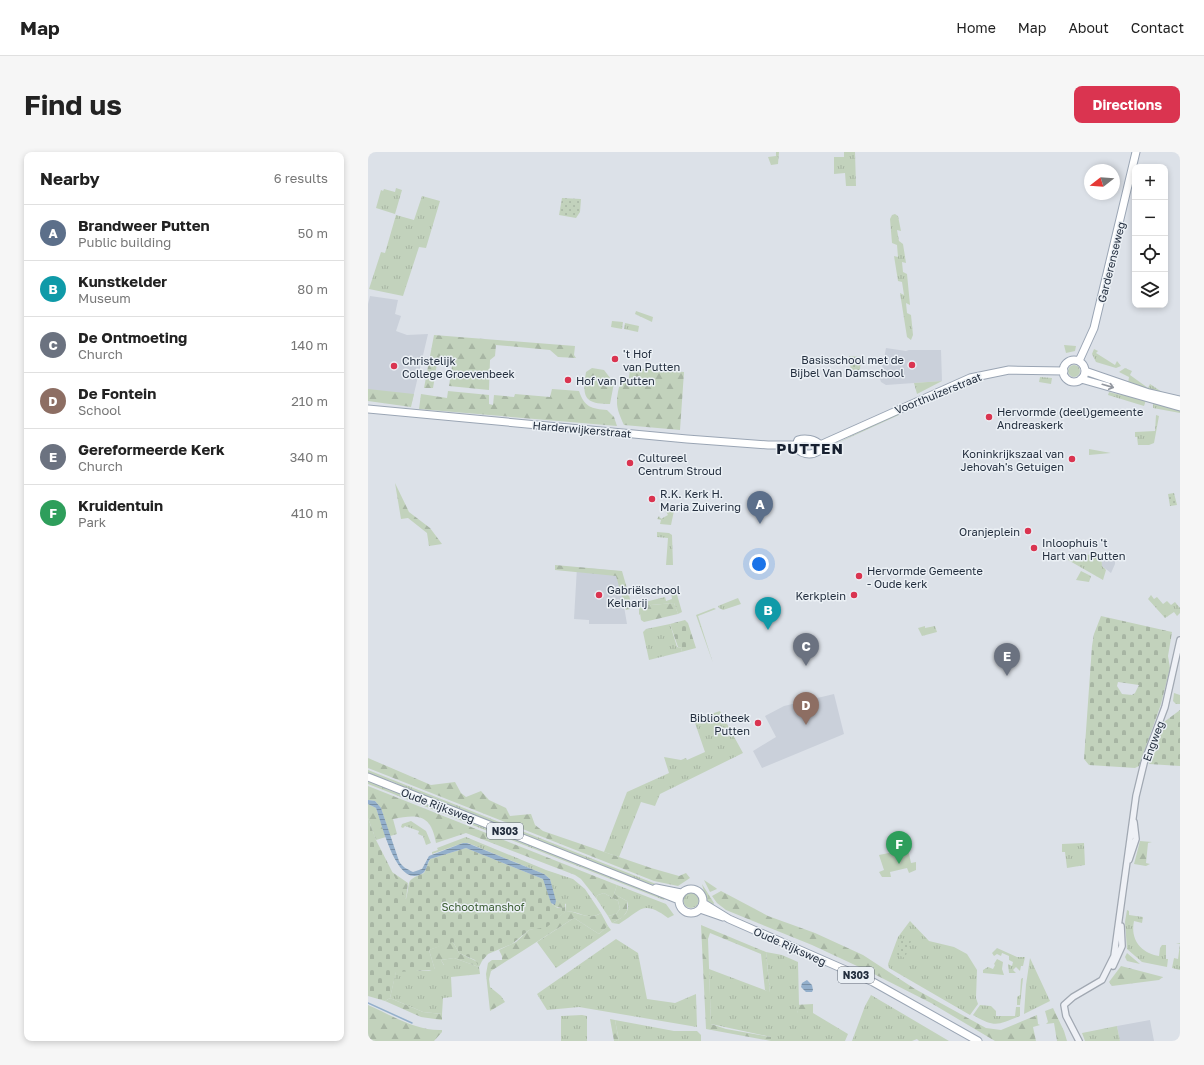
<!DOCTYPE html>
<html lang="en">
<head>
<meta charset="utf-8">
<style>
  body { margin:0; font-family:"Golos Text",sans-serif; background:#f6f6f6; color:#222 }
  .controls { position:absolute; right:12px; top:12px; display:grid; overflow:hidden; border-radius:8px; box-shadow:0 2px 6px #0003 }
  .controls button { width:36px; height:36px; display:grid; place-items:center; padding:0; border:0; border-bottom:1px solid #e0e0e0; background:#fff; color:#222; font:20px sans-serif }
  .compass { position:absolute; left:716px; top:12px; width:36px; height:36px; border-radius:50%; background:#fff; box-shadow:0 2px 6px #0003; rotate:253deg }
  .you { position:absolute; left:391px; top:412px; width:14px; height:14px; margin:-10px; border:3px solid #fff; border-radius:50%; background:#1a73e8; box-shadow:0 0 0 6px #1a73e833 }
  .badge { display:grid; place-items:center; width:26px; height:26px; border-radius:50%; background:#da3450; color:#fff; font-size:13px; font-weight:700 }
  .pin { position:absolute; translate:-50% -33px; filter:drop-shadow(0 1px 2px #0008) }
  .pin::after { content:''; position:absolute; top:21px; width:14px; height:12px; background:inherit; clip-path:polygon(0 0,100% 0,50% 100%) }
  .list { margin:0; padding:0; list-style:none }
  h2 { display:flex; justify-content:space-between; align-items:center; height:52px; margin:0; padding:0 16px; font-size:17px }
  h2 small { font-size:13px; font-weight:400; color:#767676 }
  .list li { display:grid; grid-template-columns:26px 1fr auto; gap:12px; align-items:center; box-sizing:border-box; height:56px; padding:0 16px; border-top:1px solid #e0e0e0 }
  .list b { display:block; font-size:15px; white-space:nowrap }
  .list p { margin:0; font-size:13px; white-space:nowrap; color:#767676 }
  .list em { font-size:13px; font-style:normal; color:#767676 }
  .icon { flex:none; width:22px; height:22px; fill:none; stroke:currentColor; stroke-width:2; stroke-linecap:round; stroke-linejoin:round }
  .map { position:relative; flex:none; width:812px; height:889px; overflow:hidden; border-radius:8px }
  header { display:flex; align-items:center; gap:24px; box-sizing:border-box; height:56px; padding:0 20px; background:#fff; border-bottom:1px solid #e0e0e0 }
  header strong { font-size:19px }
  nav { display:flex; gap:22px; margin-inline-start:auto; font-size:14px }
  .intro { display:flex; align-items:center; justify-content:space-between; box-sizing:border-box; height:96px; padding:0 24px }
  h1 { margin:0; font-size:28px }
  .button { padding:10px 18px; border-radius:8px; background:#da3450; color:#fff; font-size:14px; font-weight:700 }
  main { display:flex; gap:24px; padding:0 24px }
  aside { flex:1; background:#fff; border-radius:8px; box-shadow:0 2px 6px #0003 }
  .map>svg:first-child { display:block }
</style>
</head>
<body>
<header>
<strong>Map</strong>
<nav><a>Home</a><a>Map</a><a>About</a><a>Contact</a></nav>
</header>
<div class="intro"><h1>Find us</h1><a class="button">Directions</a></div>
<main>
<aside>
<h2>Nearby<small>6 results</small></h2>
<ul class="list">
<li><span class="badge" style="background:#5c6f8a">A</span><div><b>Brandweer Putten</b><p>Public building</p></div><em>50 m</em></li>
<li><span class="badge" style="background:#0f9aa8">B</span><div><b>Kunstkelder</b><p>Museum</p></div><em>80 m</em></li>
<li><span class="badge" style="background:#6b7280">C</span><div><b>De Ontmoeting</b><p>Church</p></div><em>140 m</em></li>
<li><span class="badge" style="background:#8d6e63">D</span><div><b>De Fontein</b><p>School</p></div><em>210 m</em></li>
<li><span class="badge" style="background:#6b7280">E</span><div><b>Gereformeerde Kerk</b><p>Church</p></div><em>340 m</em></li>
<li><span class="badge" style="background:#2e9e5b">F</span><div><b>Kruidentuin</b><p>Park</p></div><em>410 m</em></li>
</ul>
</aside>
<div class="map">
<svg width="812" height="889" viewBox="0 0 812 889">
  <defs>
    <pattern id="grass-tufts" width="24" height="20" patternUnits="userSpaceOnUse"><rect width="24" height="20" fill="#c2d2bc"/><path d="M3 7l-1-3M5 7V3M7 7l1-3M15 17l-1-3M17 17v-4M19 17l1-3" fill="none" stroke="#a7b5a3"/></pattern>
    <pattern id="forest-firs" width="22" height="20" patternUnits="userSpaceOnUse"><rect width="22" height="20" fill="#c2d2bc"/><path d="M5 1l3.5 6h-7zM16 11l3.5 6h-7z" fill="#a7b5a3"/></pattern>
    <pattern id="cemetery-stones" width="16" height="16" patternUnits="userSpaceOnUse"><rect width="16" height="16" fill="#c2d2bc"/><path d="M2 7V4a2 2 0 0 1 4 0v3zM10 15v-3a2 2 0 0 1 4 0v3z" fill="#a7b5a3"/></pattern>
    <pattern id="park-dots" width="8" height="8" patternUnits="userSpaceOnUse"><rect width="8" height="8" fill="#c2d2bc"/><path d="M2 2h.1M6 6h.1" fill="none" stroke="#a7b5a3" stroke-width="1.8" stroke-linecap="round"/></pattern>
    <pattern id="water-rules" width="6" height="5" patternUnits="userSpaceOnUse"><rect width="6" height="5" fill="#93afcb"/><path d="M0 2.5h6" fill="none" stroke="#788fa6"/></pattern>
  </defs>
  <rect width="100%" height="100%" fill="#dce1e8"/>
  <path fill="#cad0da" d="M2 144 30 148 27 162 33 164 28 179 39 183 60 182 44 250 0 245V152Z
    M518 196 538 199 541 198H573L574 229 518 233 513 230 512 227Z
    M733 403H747V412L743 421 734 414Z
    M209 415 250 419 259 472H221V468L206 467Z
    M466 542 476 582 394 616 385 599 408 585 397 564 416 554Z
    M782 868 786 889H752L749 874Z"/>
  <path fill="url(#grass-tufts)" d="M408 0H411L410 12 403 13 400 5 408 4Z
    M476 0H487L488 34H478L477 21 466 22V5H476Z
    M28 36 34 38 27 62 8 56 13 38 15 39 16 37 27 40Z
    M54 44 72 49 58 96 51 95 35 144 1 137 13 100 17 101 28 63 46 68Z
    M527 62 530 64 533 79 529 78 531 89 535 92 538 111 534 110 535 120 539 122 542 153 538 151 539 161 543 163 545 183 543 188 539 185 532 141 536 143 534 130 530 129 526 104 530 105 529 93 524 91 522 67 524 63Z
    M268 159 285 165 284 170 267 162Z
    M244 169 255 170 254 177 243 175Z
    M257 171 271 174 270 180 256 177Z
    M696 193 708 194 707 199 698 201Z
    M726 197 730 199 728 201 747 213 749 209 753 214 748 216 728 210 724 202Z
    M700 219a6 6 0 1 1 12 0a6 6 0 1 1-12 0Z
    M757 216 764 219 762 223 780 236 782 232 797 242 812 247 760 231 761 225 751 220Z
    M672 225 684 226 683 232 671 230Z
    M613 226 615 229 580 242 591 235Z
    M574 229 549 242 546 231Z
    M741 240C754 244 765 243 778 248L776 254 740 243Z
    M785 250 812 257V261L785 256Z
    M528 262 531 263 463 294Z
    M788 263 791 264 786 291 781 293H770L769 285H767V280L787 279Z
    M721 297 743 301 721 303Z
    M299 353 307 354 303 373 292 372 293 368 289 367 291 364 293 367 300 363 296 356Z
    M289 380 301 381 304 383 305 413H298L300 386 289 385Z
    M733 402 734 414 738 418 735 428 700 408 702 404Z
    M713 419 723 424 721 430 708 428Z
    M308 439 314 460 310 462 306 451 283 453 271 463V455L273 451 297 445 298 449 304 447 303 440Z
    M783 443 786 447 789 445 795 452 799 449 803 453 807 450 812 456V461L809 464 806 460 797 466 780 447Z
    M370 446 373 452 355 458 351 456 350 454Z
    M346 456 348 457 330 464 345 511 328 463Z
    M302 472 309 495 314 496 313 500 281 508 275 480 278 477Z
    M557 474V476L567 474 569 480 554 484 550 476Z
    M352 559 375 601 292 642 287 654 273 650 251 705 236 700 259 640 301 621 296 605 313 608 318 606 319 608 337 600 327 571 340 563Z
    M0 618 288 732 300 735 299 737 263 726 53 643 23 629 0 622Z
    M0 628 297 746 296 748 0 632Z
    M43 669 58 679 63 691 58 693 55 684 50 682 51 679 37 674 35 676 33 675 34 672Z
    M98 685 178 718 205 727 217 737 233 761C218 770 210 757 197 760L198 752 187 748 182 727 176 722 100 691H95L64 702V700L70 698 69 696Z
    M716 691 717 713 699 716 697 700H694V692Z
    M336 728 348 736 349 737 342 740Z
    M334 732 346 751 345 754 338 748Z
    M249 733 298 752 306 763 300 766C274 747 273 759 251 772L244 771C254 766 263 761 259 749L246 742Z
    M315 748a8 8 0 1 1 16 0a8 8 0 1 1-16 0Z
    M236 741 250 749 252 757 248 762 240 764 228 746 230 743Z
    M759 758 761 759V763L775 765 774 771 766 769C762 788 773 801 791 804L792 796 794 793H798V807H800L799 815 774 810 759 797 757 770Z
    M206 766 231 782 240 774 243 778 188 816 169 790Z
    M542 769 561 789 586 795 599 802 609 818 608 846 610 852 602 863 521 816 520 812 530 785Z
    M248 787 270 801 279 847 307 851 328 842 329 875 211 855 179 858 169 842Z
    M808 791H812V818L804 816 806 806 810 807 812 792Z
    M629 796 649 805H657L655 814H653L652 819 648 815 645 818 648 821H641L640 812 644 814 645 810 641 808V804L634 801 633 804 629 802 626 804 624 801Z
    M398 800 414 803 430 810 431 853H428L430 861H445L480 882 477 889H403V885L343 872 341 817 402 840Z
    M759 801 772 812 759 809 757 805Z
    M86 806 111 815 112 822 83 825 84 845 75 846 74 862 55 860 22 846 28 819H61L76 813 73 808Z
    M662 806 682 849 656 862 658 833Z
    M629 807 635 810 634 817 636 823 615 821V818L620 815 625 817 627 813 626 812Z
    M655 826 652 853H649V845L652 843 653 827Z
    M503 843 581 889H551L549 887 544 889H484L497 854Z
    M612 853 623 854 628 859V864H647L648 855H652V864C630 873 627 876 605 863Z
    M214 863 219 864V889H193V864Z
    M247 868 306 879H329L333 883V889H251Z
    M749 874 752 889H717L714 881Z"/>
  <path fill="url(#forest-firs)" d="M66 183 207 194 206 203 208 206 190 205 182 198 128 193 127 204 122 208 121 238 81 234 84 214 69 212 65 236H56Z
    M224 216 236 218 246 231 242 252C216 252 214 245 218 220Z
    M262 216 316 220 312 278 256 273C249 257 247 253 251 235L261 226Z
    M0 237 46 242 43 255 0 249Z
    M184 237 211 239C216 255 224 257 239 258L246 265 249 274 51 257 53 242 79 246 80 239 121 243V252L125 253 126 243 146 245 147 242 182 245Z
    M27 331 41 360 62 376 74 392 61 394 59 381 40 366 33 367Z
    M187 413 254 419 262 447 261 451 262 457 258 458 248 424 187 418Z
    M306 451 310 462 276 470 273 468 272 461 283 453Z
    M806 541 812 543V552H808L805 549Z
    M0 606 63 633 87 630 93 641 98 645 113 639 121 648 138 656 142 664 163 662 167 673 175 679 283 716 311 724 318 721 322 726 310 734 286 729 0 616Z
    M0 634 249 733 246 742 259 749V759L255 765 244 771 240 764 248 762 252 757 250 749 236 741 230 743 228 746 213 727 207 723 98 681 68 691C63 662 50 662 25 667L29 682 22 684 13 656 7 649 0 648Z
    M0 652 8 656 18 685 8 688 0 666Z
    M772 689 784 690 780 691 778 711 782 712 778 714 766 712Z
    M24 720 40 731 38 747 30 735Z
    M353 739 400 764 447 781 495 803 547 837 618 876 633 878 669 863 670 872 672 873 665 875 668 889H627L563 851 504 821 444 793 358 758 349 751 344 744Z
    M187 748 197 751V755L194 756 185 754Z
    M198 759C211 760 221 769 233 761L240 774 231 782 206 766 123 819 121 827 122 835 133 844 137 850 122 859 118 822 120 811 124 808H134V804L131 798 148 790 161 778 179 774Z
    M333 773 398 800 402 841 397 838 393 802 342 781 340 787 343 872 358 877 403 885V889L338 877Z
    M82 790H85L91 801 110 810 111 815 86 806 73 808 78 817 74 820 67 818 61 798Z
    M753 814 795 825 791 828 744 834 741 830Z
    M22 846 55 860 74 862V868L53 865 17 849Z
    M445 852V861H430L427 853Z
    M0 853C23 863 48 879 74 878V880L66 889H0Z
    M685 856 696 879 699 889H689L686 871 678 872 680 870 677 859Z
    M242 867 247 868 251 889H246Z"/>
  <path fill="url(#cemetery-stones)" fill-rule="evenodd" d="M733 464 804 480 800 504 802 516 793 552 771 614 767 616 721 613 716 607 724 494 726 482ZM750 530 771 533 767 541 764 543 754 542 749 534Z
    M317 468 320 471 328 496 313 500 314 496 310 495 302 472Z
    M812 558V614L781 612 796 570Z
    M0 666 8 688 38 747C43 729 36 729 56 721L62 707 98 696 175 727C182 737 179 761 197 755V760L179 775 161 778 144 792 120 802 114 809 111 815 107 808 91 801 85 790 61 798 67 818 28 820 22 846 17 849 0 844Z"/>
  <path fill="url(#park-dots)" d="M194 46 213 47 212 60 208 66 191 63Z
    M481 204 493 205 492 218 483 219Z
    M806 341 809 353 802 354 800 342Z
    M533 786 543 789 537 806 528 802Z"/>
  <path fill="#c2d2bc" d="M540 697 543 711 548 710V718L541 721 539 716 522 720 523 725H514L511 720 516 718 511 703Z"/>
  <path fill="url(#water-rules)" d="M0 648 7 649 13 656 31 709C34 715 39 717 45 720L54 717 61 704 95 691H99L176 722 182 727 188 749 187 753 183 751 175 727 98 696 62 707C59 711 59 718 55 721 29 739 14 672 8 656L0 652Z
    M439 828 444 833 445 838 444 840H438L433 835 434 831Z"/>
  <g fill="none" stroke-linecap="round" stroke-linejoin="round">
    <path stroke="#93afcb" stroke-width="1.5" d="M0 851 44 871"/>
    <defs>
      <path id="minor" d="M761 708 768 687 766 670
        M745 814 754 794 753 774
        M711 889 698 864 696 853 705 845 734 828 746 804 768 644 776 611 797 555 812 488"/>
      <path id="major" d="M695 219a11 11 0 1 1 22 0a11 11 0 1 1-22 0Z
        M711 209 726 176 768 0
        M717 219 781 241 812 248
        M713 227 812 255
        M0 257 319 287 400 293H428
        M428 293C431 303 443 304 451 299L452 293
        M428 293 430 288C437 286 447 287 452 293
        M452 293 602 226 641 218 696 219
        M0 625 311 748
        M288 736 313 741
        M311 749a12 12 0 1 1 24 0a12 12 0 1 1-24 0Z
        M335 751 361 767 505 830 610 889
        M332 757 355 765"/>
    </defs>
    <use href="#minor" stroke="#a1a8b2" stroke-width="8"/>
    <use href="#major" stroke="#9aa5b4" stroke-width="9"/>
    <use href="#minor" stroke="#eff1f6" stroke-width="5.5"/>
    <use href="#major" stroke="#fff" stroke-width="7"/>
  </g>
  <defs><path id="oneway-shaft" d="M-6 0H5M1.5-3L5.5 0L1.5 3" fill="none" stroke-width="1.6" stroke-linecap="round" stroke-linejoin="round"/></defs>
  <use stroke="#92979f" href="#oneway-shaft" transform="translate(740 234) rotate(16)"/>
  <g fill="#da3450" stroke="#ebf0f5" stroke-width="1.5">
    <circle cx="247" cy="207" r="4"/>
    <circle cx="544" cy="213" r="4"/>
    <circle cx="26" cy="214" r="4"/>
    <circle cx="200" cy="228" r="4"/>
    <circle cx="621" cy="265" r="4"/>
    <circle cx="704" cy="307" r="4"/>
    <circle cx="262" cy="311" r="4"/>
    <circle cx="284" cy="347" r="4"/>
    <circle cx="660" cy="379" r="4"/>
    <circle cx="666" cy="396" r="4"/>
    <circle cx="491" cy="424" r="4"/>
    <circle cx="231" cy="443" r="4"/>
    <circle cx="486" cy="443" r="4"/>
    <circle cx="390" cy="571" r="4"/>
  </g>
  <g text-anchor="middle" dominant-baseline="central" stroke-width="3" stroke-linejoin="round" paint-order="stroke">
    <g fill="#ebf0f5" stroke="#606976" stroke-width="1">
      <rect x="119" y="671" width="36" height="16" rx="3"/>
      <rect x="470" y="815" width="36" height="16" rx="3"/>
    </g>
    <g font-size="10" font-weight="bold" fill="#242f3f">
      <text x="137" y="679">N303</text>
      <text x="488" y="823">N303</text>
    </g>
    <g font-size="11" fill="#242f3f" stroke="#ebf0f5">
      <text transform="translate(743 110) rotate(-76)">Garderenseweg</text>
      <text transform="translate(570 241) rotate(-22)">Voorthuizerstraat</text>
      <text transform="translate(214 277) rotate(5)">Harderwijkerstraat</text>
      <text transform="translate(785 589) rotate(-70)">Engweg</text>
      <text transform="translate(70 653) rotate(21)">Oude Rijksweg</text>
      <text transform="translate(422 794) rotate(24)">Oude Rijksweg</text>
    </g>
    <g font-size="11" fill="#242f3f" stroke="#ebf0f5" text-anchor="start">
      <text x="255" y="201">'t Hof<tspan x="255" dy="13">van Putten</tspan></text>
      <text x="536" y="207" text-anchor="end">Basisschool met de<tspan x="536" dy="13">Bijbel Van Damschool</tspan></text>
      <text x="34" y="208">Christelijk<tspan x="34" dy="13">College Groevenbeek</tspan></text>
      <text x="208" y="228">Hof van Putten</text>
      <text x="629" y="259">Hervormde (deel)gemeente<tspan x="629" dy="13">Andreaskerk</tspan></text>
      <text x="696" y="301" text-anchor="end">Koninkrijkszaal van<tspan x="696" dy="13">Jehovah's Getuigen</tspan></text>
      <text x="270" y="305">Cultureel<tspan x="270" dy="13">Centrum Stroud</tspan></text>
      <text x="292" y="341">R.K. Kerk H.<tspan x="292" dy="13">Maria Zuivering</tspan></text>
      <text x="652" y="379" text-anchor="end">Oranjeplein</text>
      <text x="674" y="390">Inloophuis 't<tspan x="674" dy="13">Hart van Putten</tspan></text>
      <text x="499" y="418">Hervormde Gemeente<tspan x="499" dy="13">- Oude kerk</tspan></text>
      <text x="239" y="437">Gabriëlschool<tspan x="239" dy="13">Kelnarij</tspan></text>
      <text x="478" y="443" text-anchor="end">Kerkplein</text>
      <text x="382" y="565" text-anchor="end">Bibliotheek<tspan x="382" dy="13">Putten</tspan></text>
    </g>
    <g font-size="11" fill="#395c31" stroke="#ebf0f5">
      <text x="115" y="754">Schootmanshof</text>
    </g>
    <g font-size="15" font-weight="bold" letter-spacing="1" fill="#172030" stroke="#ebf0f5">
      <text x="442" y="296">PUTTEN</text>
    </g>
  </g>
</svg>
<div class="controls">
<button>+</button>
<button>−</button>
<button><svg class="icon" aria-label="locate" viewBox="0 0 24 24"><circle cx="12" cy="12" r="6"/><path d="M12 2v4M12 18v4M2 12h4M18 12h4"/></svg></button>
<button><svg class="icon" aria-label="layers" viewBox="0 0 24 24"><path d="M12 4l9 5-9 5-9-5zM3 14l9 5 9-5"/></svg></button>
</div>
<svg class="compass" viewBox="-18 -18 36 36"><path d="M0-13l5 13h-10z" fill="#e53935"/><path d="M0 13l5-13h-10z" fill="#767676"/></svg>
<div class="you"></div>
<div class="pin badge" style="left:392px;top:372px;background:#5c6f8a">A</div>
<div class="pin badge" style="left:400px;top:478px;background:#0f9aa8">B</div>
<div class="pin badge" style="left:438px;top:514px;background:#6b7280">C</div>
<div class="pin badge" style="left:438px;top:573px;background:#8d6e63">D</div>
<div class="pin badge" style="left:639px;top:524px;background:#6b7280">E</div>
<div class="pin badge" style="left:531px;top:712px;background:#2e9e5b">F</div>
</div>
</main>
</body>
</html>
